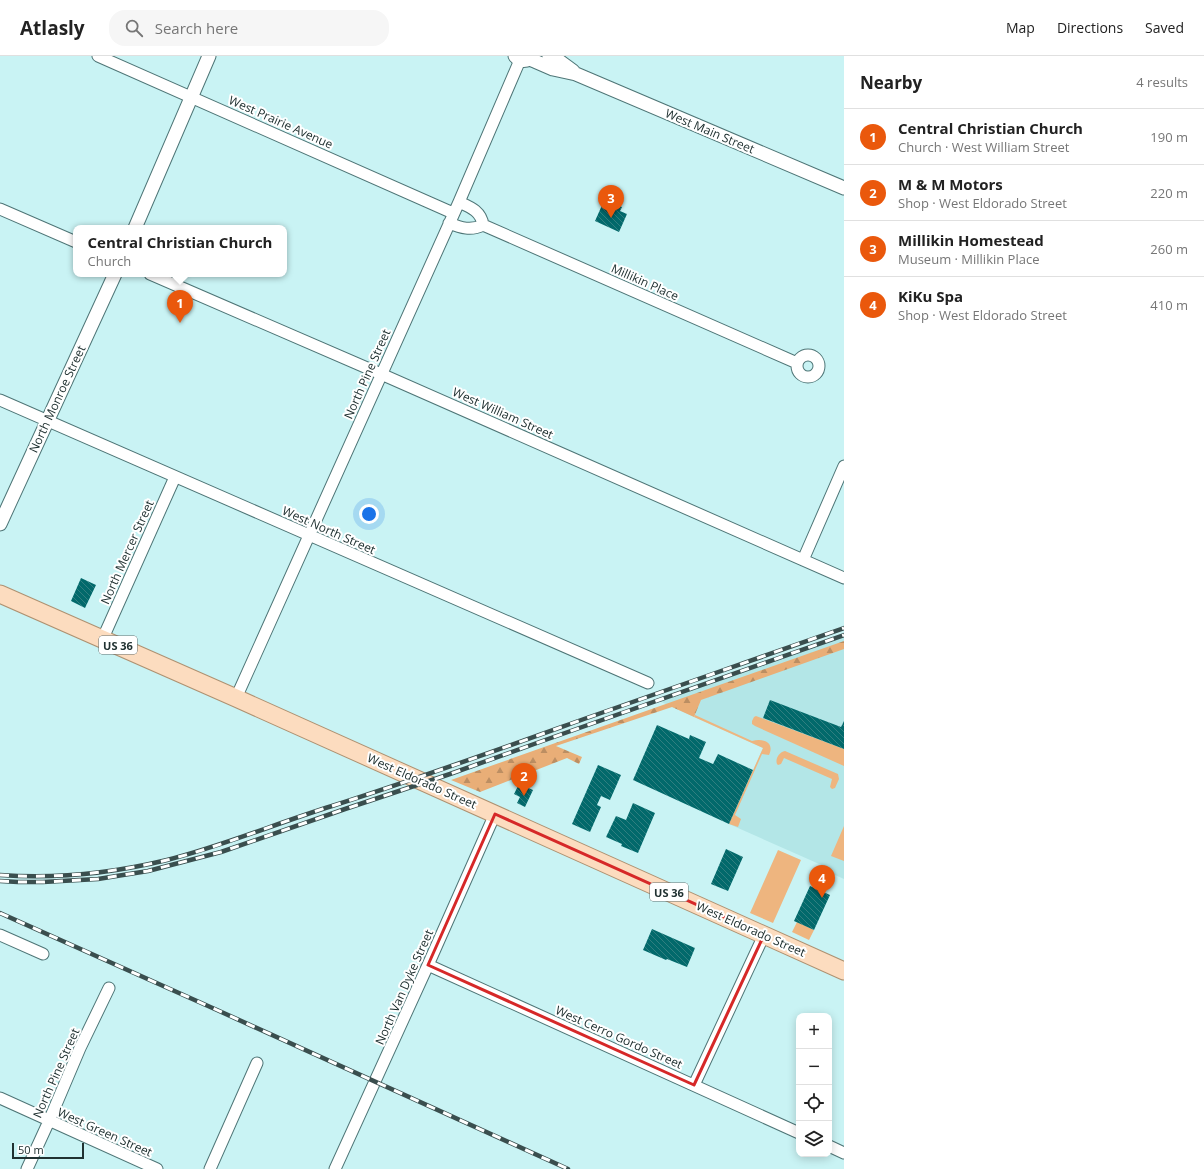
<!DOCTYPE html>
<html lang="en">
<head>
<meta charset="utf-8">
<style>
  body { margin:0; font-family:"Open Sans",sans-serif; background:#f6f6f6; color:#222 }
  .controls { position:absolute; right:12px; bottom:12px; display:grid; overflow:hidden; border-radius:8px; box-shadow:0 2px 10px #0003 }
  .controls button { width:36px; height:36px; display:grid; place-items:center; padding:0; border:0; border-bottom:1px solid #e0e0e0; background:#fff; color:#222; font:20px sans-serif }
  .scale { position:absolute; left:12px; bottom:10px; width:72px; box-sizing:border-box; padding-left:4px; border:2px solid #203131; border-top:0; font-size:11px; line-height:14px; white-space:nowrap; color:#203131; -webkit-text-stroke:3px #fff; paint-order:stroke }
  .you { position:absolute; left:369px; top:458px; width:14px; height:14px; margin:-10px; border:3px solid #fff; border-radius:50%; background:#1a73e8; box-shadow:0 0 0 6px #1a73e833 }
  .badge { display:grid; place-items:center; width:26px; height:26px; border-radius:50%; background:#ea580c; color:#fff; font-size:13px; font-weight:700 }
  .pin { position:absolute; translate:-50% -33px; filter:drop-shadow(0 1px 2px #0008) }
  .pin::after { content:''; position:absolute; top:21px; width:14px; height:12px; background:inherit; clip-path:polygon(0 0,100% 0,50% 100%) }
  .popup { position:absolute; left:73px; top:169px; width:214px; height:52px; box-sizing:border-box; display:grid; place-content:center; border-radius:8px; background:#fff; filter:drop-shadow(0 1px 3px #0005); font-size:13px; white-space:nowrap; color:#767676 }
  .popup b { font-size:15px; color:#222 }
  .popup::after { content:''; position:absolute; left:50%; top:100%; margin-left:-8px; border:8px solid transparent; border-top-color:#fff }
  .list { margin:0; padding:0; list-style:none }
  h2 { display:flex; justify-content:space-between; align-items:center; height:52px; margin:0; padding:0 16px; font-size:17px }
  h2 small { font-size:13px; font-weight:400; color:#767676 }
  .list li { display:grid; grid-template-columns:26px 1fr auto; gap:12px; align-items:center; box-sizing:border-box; height:56px; padding:0 16px; border-top:1px solid #e0e0e0 }
  .list b { display:block; font-size:15px; white-space:nowrap }
  .list p { margin:0; font-size:13px; white-space:nowrap; color:#767676 }
  .list em { font-size:13px; font-style:normal; color:#767676 }
  .icon { flex:none; width:22px; height:22px; fill:none; stroke:currentColor; stroke-width:2; stroke-linecap:round; stroke-linejoin:round }
  .map { position:relative; flex:none; width:844px; height:1113px; overflow:hidden }
  header { display:flex; align-items:center; gap:24px; box-sizing:border-box; height:56px; padding:0 20px; background:#fff; border-bottom:1px solid #e0e0e0 }
  header strong { font-size:19px }
  nav { display:flex; gap:22px; margin-inline-start:auto; font-size:14px }
  .search { width:280px; height:36px; background:#f6f6f6; display:flex; align-items:center; gap:10px; box-sizing:border-box; padding:0 14px; border-radius:16px; color:#767676; font-size:15px }
  main { display:flex }
  aside { flex:1; background:#fff }
  .map>svg:first-child { display:block }
</style>
</head>
<body>
<header>
<strong>Atlasly</strong>
<div class="search"><svg class="icon" aria-label="search" viewBox="0 0 24 24"><circle cx="10" cy="10" r="6"/><path d="M15 15l6 6"/></svg>Search here</div>
<nav><a>Map</a><a>Directions</a><a>Saved</a></nav>
</header>
<main>
<div class="map">
<svg width="844" height="1113" viewBox="0 0 844 1113">
  <defs>
    <pattern id="forest-firs" width="22" height="20" patternUnits="userSpaceOnUse"><rect width="22" height="20" fill="#e9ae77"/><path d="M5 1l3.5 6h-7zM16 11l3.5 6h-7z" fill="#bc8e62"/></pattern>
    <pattern id="building-back-hatch" width="6" height="6" patternUnits="userSpaceOnUse"><rect width="6" height="6" fill="#02696b"/><path d="M-1 5l2 2M0 0l6 6M5-1l2 2" fill="none" stroke="#307f80"/></pattern>
  </defs>
  <rect width="100%" height="100%" fill="#c9f3f4"/>
  <path fill="#b3e6e7" d="M844 579V823L824 814 826 811 729 768 763 692 657 644Z"/>
  <path fill="#eeb57f" d="M695 659 752 685C763 682 775 686 769 699L762 698 735 759 741 763 738 771 729 768 763 692 694 661Z
    M756 660 844 693V710L755 670 752 668V665L754 661Z
    M785 695 838 718 839 723 835 732 832 733 830 731 832 723 784 702 781 708 778 709 777 708C775 703 779 696 785 695Z
    M844 770V805L831 800Z
    M778 794 801 804 773 867 750 857Z
    M797 866 814 874 809 884 792 876Z"/>
  <path fill="url(#forest-firs)" d="M844 585V593L701 644 694 661 672 651 556 690 582 701 579 708 567 702 480 736 451 724Z"/>
  <path fill="url(#building-back-hatch)" d="M608 145 622 151 620 155 627 158 619 176 595 165 603 147Z
    M81 522 96 529 85 552 71 545Z
    M770 644 841 671 844 665V693L763 662Z
    M657 669 689 683 690 679 706 686 699 702 713 708 718 698 753 714 729 768 633 724Z
    M598 709 621 719 610 744 601 740 597 749 601 751 590 776 572 768Z
    M519 728 533 734 525 751 517 747 520 741 514 738Z
    M633 747 655 757 638 797 621 790 622 788 606 781 616 760 626 764Z
    M726 793 743 801 728 835 711 828Z
    M810 830 830 839 814 874 794 865Z
    M652 873 695 892 687 911 667 903 666 904 643 894Z"/>
  <g fill="none" stroke-linecap="round" stroke-linejoin="round">
    <defs>
      <path id="minor" d="M98 0 453 157
        M459 146C470 151 481 155 483 169
        M0 153 76 186
        M449 167C461 172 471 175 483 169
        M483 169 797 307
        M150 218 381 318 844 522
        M797 310a11 11 0 1 1 22 0a11 11 0 1 1-22 0Z
        M0 344 648 627
        M803 504 844 410
        M103 582 175 421
        M236 642 459 146 520 4
        M0 879 43 898
        M428 909 799 1077
        M694 1029 764 879
        M0 1042 157 1113
        M829 1090 844 1097
        M27 1113 49 1065 80 992 109 932
        M210 1113 257 1007
        M335 1113 428 909 495 758"/>
      <path id="tertiary" d="M515 0C520 6 528 6 532 0
        M549 0 558 4 573 15
        M530 3 553 13 576 18 844 132
        M135 172 209 0
        M0 468 115 218"/>
      <path id="primary" d="M0 538 236 642 844 915"/>
    </defs>
    <use href="#minor" stroke="#4e7576" stroke-width="13"/>
    <use href="#tertiary" stroke="#4e7576" stroke-width="15"/>
    <use href="#primary" stroke="#ae9171" stroke-width="19"/>
    <use href="#minor" stroke="#fff" stroke-width="11"/>
    <use href="#tertiary" stroke="#fff" stroke-width="13"/>
    <use href="#primary" stroke="#fcdcbf" stroke-width="17"/>
    <defs>
      <path id="rail" d="M0 819C55 823 113 817 167 804 223 790 277 767 332 750 417 723 500 693 584 663 671 633 757 602 844 572
        M0 825 18 826H43L98 823 148 815 221 796 345 753 450 718 548 683 844 579
        M0 857 217 954 568 1113"/>
    </defs>
    <use href="#rail" stroke="#3a4e4e" stroke-width="4.5"/>
    <use href="#rail" stroke="#fff" stroke-width="3" stroke-dasharray="9" stroke-linecap="butt"/>
  </g>
  <path fill="none" stroke="#d62828" stroke-width="3" stroke-linejoin="round" d="M495 758 764 879 694 1029 428 909Z"/>
  <g text-anchor="middle" dominant-baseline="central" stroke-width="4" stroke-linejoin="round" paint-order="stroke">
    <g fill="#fff" stroke="#636f6f" stroke-width="1">
      <rect x="99" y="580" width="38" height="18" rx="3"/>
      <rect x="650" y="827" width="38" height="18" rx="3"/>
    </g>
    <g font-size="11" font-weight="bold" fill="#203131">
      <text x="118" y="589">US 36</text>
      <text x="669" y="836">US 36</text>
    </g>
    <g font-size="12" fill="#203131" stroke="#fff">
      <text transform="translate(281 66) rotate(24)">West Prairie Avenue</text>
      <text transform="translate(710 75) rotate(23)">West Main Street</text>
      <text transform="translate(645 226) rotate(24)">Millikin Place</text>
      <text transform="translate(367 318) rotate(-66)">North Pine Street</text>
      <text transform="translate(57 343) rotate(-65)">North Monroe Street</text>
      <text transform="translate(503 357) rotate(24)">West William Street</text>
      <text transform="translate(329 474) rotate(24)">West North Street</text>
      <text transform="translate(127 496) rotate(-66)">North Mercer Street</text>
      <text transform="translate(422 725) rotate(24)">West Eldorado Street</text>
      <text transform="translate(751 873) rotate(24)">West Eldorado Street</text>
      <text transform="translate(404 931) rotate(-66)">North Van Dyke Street</text>
      <text transform="translate(619 981) rotate(24)">West Cerro Gordo Street</text>
      <text transform="translate(56 1017) rotate(-66)">North Pine Street</text>
      <text transform="translate(105 1076) rotate(24)">West Green Street</text>
    </g>
  </g>
</svg>
<div class="controls">
<button>+</button>
<button>−</button>
<button><svg class="icon" aria-label="locate" viewBox="0 0 24 24"><circle cx="12" cy="12" r="6"/><path d="M12 2v4M12 18v4M2 12h4M18 12h4"/></svg></button>
<button><svg class="icon" aria-label="layers" viewBox="0 0 24 24"><path d="M12 4l9 5-9 5-9-5zM3 14l9 5 9-5"/></svg></button>
</div>
<div class="scale">50 m</div>
<div class="you"></div>
<div class="pin badge" style="left:180px;top:267px">1</div>
<div class="popup"><b>Central Christian Church</b>Church</div>
<div class="pin badge" style="left:524px;top:740px">2</div>
<div class="pin badge" style="left:611px;top:162px">3</div>
<div class="pin badge" style="left:822px;top:842px">4</div>
</div>
<aside>
<h2>Nearby<small>4 results</small></h2>
<ul class="list">
<li><span class="badge">1</span><div><b>Central Christian Church</b><p>Church · West William Street</p></div><em>190 m</em></li>
<li><span class="badge">2</span><div><b>M &amp; M Motors</b><p>Shop · West Eldorado Street</p></div><em>220 m</em></li>
<li><span class="badge">3</span><div><b>Millikin Homestead</b><p>Museum · Millikin Place</p></div><em>260 m</em></li>
<li><span class="badge">4</span><div><b>KiKu Spa</b><p>Shop · West Eldorado Street</p></div><em>410 m</em></li>
</ul>
</aside>
</main>
</body>
</html>
